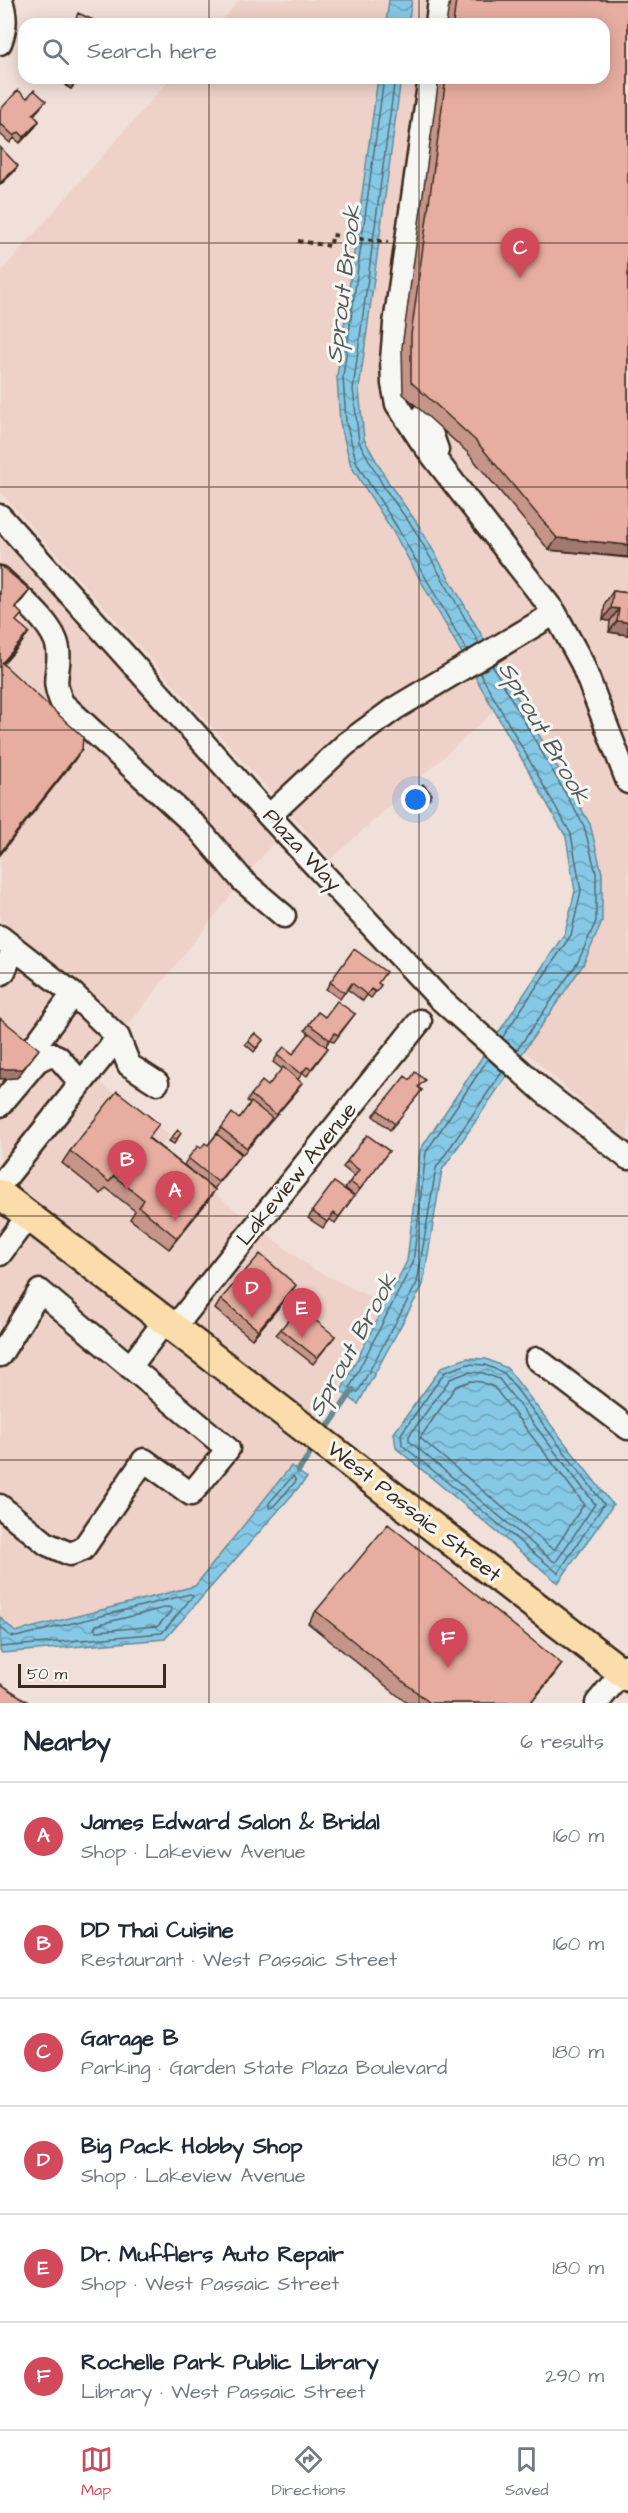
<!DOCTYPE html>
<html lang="en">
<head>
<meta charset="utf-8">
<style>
  body { margin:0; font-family:"Architects Daughter",sans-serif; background:#f6f6f7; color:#1f2937 }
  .scale { position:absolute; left:18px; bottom:15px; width:148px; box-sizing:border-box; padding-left:6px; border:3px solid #3b2a1e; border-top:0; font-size:16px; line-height:21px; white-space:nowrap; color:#3b2a1e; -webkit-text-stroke:4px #f6f6f2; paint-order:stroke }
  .you { position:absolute; left:416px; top:800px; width:21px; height:21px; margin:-15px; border:4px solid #fff; border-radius:50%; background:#1a73e8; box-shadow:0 0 0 9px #1a73e833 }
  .badge { display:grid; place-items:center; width:39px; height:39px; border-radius:50%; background:#d1495b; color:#fff; font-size:20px; font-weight:700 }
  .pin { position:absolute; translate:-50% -50px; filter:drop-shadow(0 2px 3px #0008) }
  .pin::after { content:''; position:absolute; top:32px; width:21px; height:18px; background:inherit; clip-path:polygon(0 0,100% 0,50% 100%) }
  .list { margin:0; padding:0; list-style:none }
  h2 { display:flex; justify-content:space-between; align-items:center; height:78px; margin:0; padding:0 24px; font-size:26px }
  h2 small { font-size:20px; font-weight:400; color:#747a83 }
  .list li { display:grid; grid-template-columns:39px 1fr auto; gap:18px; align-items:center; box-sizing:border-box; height:108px; padding:0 24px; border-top:2px solid #e0e1e3 }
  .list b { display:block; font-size:22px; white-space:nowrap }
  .list p { margin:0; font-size:20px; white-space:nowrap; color:#747a83 }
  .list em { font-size:20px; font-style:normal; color:#747a83 }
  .icon { flex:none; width:33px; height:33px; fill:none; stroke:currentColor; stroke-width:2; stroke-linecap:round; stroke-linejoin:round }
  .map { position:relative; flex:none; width:628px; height:1703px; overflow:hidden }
  .search { position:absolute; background:#fff; box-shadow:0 3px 15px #0003; left:18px; right:18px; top:18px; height:66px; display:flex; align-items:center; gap:15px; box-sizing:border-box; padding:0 21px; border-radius:18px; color:#747a83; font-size:22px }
  .sheet { height:726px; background:#fff }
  nav { display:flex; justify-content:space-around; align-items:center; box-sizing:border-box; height:84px; border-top:2px solid #e0e1e3; background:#fff; font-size:16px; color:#747a83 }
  nav a { display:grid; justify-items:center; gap:3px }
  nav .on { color:#d1495b }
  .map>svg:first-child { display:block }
</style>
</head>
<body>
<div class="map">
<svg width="628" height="1703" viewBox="0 0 628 1703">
  <defs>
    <pattern id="water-waves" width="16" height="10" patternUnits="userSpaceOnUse" patternTransform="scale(1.5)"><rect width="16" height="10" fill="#85c9e6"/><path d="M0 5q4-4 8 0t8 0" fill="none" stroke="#6ea3ba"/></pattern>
  </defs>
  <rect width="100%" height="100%" fill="#f1e0d9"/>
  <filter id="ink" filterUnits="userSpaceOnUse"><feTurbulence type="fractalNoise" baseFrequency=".0167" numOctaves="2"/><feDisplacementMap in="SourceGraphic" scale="12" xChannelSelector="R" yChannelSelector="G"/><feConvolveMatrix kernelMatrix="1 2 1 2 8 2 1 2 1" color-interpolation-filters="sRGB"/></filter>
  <g filter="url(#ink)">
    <path fill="#eed1c8" d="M239 0H628V1143L524 1050 583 965 602 922V873L514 693 331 859 0 492V273L171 78H604V24H219Z
      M0 516 283 830 89 1074 169 1135 158 1149 256 1226 313 1269 385 1304 312 1432 320 1439 297 1471 195 1586 14 1632 0 1617Z"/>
    <path fill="url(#water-waves)" stroke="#678996" stroke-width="1.5" d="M389 0H412L408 24H386Z
      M378 78H401L359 390 364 439 390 485 419 526 590 824 602 873V922L583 965 442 1170 423 1285 358 1404 341 1391 407 1261 420 1150 565 933 575 891 566 837 392 530 351 466 340 423 337 377Z
      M467 1358 486 1359 507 1368 613 1505 558 1583 396 1448 394 1433 442 1367Z
      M291 1466 307 1478 165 1639 2 1653 0 1650V1617L15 1632 195 1586Z"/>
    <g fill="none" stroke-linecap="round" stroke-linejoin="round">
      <path stroke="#596a6e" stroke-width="1.5" d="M384 78 343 377 346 422 357 464 397 527 467 651
        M395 78 353 389 359 442 385 489 414 529 479 643
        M492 665 584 826 596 873V921L578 962 517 1050
        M480 673 571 834 581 891 571 935 502 1038
        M488 1059 426 1152 413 1263 350 1387 354 1393 358 1392 417 1283 436 1168 502 1072
        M468 1364 485 1365 504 1373 604 1504 558 1573 402 1445 401 1434 445 1372Z
        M469 1372 483 1373 499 1379 595 1504 556 1562 553 1561 409 1441V1436L450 1379Z
        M471 1381 481 1382 494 1387 584 1504 555 1549 551 1548 420 1438 456 1386Z
        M293 1476 296 1481 273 1507 269 1508V1503Z
        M168 1607 171 1608V1611L158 1626 97 1631 94 1629 96 1625Z
        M0 1626 10 1636 16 1637 190 1594 193 1596 162 1633 0 1647"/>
      <path stroke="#678996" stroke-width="6" d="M323 1434 353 1390
        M298 1471 316 1445"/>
      <defs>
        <path id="minor" d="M437 24 440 0
          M0 43C6 27 6 16 1 0
          M430 78 395 324 392 360 393 384 397 404 422 442 555 613 582 663 628 782
          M424 413 437 450
          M0 516 269 816 439 998 544 1092 628 1158
          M0 578C17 595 55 624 58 649 61 673 50 676 62 703L197 827 243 881 284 916
          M269 816 346 744 394 709 555 613
          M0 937 73 994 118 1037 129 1065 157 1083
          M0 974 4 971 14 948
          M28 1055 73 994
          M0 1105 37 1061 51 1054 58 1057 81 1083
          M0 1185 118 1037
          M0 1254 28 1216
          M174 1328 420 1021
          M0 1355 40 1291 228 1449 191 1494 144 1460 83 1549 70 1554 47 1544 0 1506
          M537 1359 628 1428
          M130 1367 165 1321
          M597 1703 628 1665"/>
        <path id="major" d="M0 1194 628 1677"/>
      </defs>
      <use href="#minor" stroke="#3b2a1e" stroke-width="27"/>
      <use href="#major" stroke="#3b2a1e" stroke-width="33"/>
      <path stroke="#3b2a1e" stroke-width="4" stroke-dasharray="4.5 4.5" stroke-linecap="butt" d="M298 241 331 246 332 235 388 242"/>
      <use href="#minor" stroke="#f6f6f2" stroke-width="22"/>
      <use href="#major" stroke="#faddab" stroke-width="28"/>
    </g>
    <path fill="#c6958a" stroke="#3b2a1e" stroke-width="1.5" d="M450 0H628V558L549 550 467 452 403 394 402 347 439 78H604V24H446Z
      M61 78H79L71 89 66 86 68 81Z
      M27 98 41 107 34 115 39 121 35 127 20 143 14 138 10 143 0 134V110Z
      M613 591 628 593V635L609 632 610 621 603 620 605 603Z
      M409 797 430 798 416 811 406 801Z
      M354 949 378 983 381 985 371 998 367 995 363 1001 347 989 340 999 326 989Z
      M318 1012 325 1017 355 1014 334 1042 330 1039 326 1046 328 1048 307 1076 303 1073 298 1079V1090L243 1154 226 1141 241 1154 214 1189 184 1165 188 1158 201 1148 208 1145 221 1128 239 1119 250 1104 247 1101 251 1095 268 1086 282 1069 273 1062 284 1047 293 1054 309 1034 305 1030Z
      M255 1033 263 1040 254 1052 245 1044Z
      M419 1088 422 1090 390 1130 373 1116 378 1110Z
      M178 1130 181 1133 174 1144 169 1141Z
      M367 1135 389 1151 355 1196 345 1188 354 1176 343 1167Z
      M149 1138 215 1190 169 1249 130 1219 135 1211 106 1188 101 1194 62 1163 70 1151Z
      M334 1182 354 1196 335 1223 329 1219 323 1228 308 1218Z
      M290 1294 252 1339 215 1309 221 1299Z
      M281 1329 335 1336 313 1364 276 1335Z
      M316 1611 562 1664 531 1703H407L308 1623Z"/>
    <path fill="#a17970" stroke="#3b2a1e" stroke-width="1.5" d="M72 78 78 79 71 89 66 86Z
      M39 121 35 127 20 143 24 137Z
      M18 166 13 173 0 185V183Z
      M557 538 628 545V557L549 550Z
      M30 590 21 602 7 619 15 607Z
      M611 608 619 609 610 621 603 620Z
      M617 621 628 622V635L609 632Z
      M29 632 21 644 0 668V666Z
      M82 749 74 761 0 855V853Z
      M39 1049 17 1078 0 1079V1069Z
      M215 1190 207 1202 169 1249 177 1238Z
      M296 1285 290 1294 252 1339 258 1330Z
      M562 1664 554 1675 531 1703H530Z"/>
    <path fill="#e6ada0" stroke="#3b2a1e" stroke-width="1.5" d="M456 0H628V545L557 538 476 441 411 382V335L446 78H604V24H453Z
      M78 13 102 24H74Z
      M18 90 27 98 34 90 46 101 33 114 39 121 24 137 19 132 14 136 0 123V110Z
      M0 147 18 166 0 183Z
      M0 565 30 590 15 607 22 614 16 621 29 632 2 663 83 737 82 749 0 853Z
      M613 591 628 593V622L617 621 619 609 611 608Z
      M423 784 432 794 418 808 409 797Z
      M354 949 386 972 378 983 381 985 376 992 371 989 367 995 352 983 345 993 330 982Z
      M337 1001 355 1014 338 1035 335 1033 330 1040 309 1024 318 1012 325 1017Z
      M0 1018 39 1049 23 1069H0Z
      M255 1033 263 1040 256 1048 248 1041Z
      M309 1033 328 1048 311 1069 307 1067 301 1074 277 1055 284 1047 293 1054Z
      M283 1067 302 1083 276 1115 251 1095 262 1081 268 1086Z
      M415 1072 425 1080 418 1087 422 1090 395 1124 378 1110 405 1076 410 1080Z
      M117 1091 159 1124 148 1138 215 1190 177 1238 139 1207 144 1200 114 1176 109 1182 70 1151Z
      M251 1102 272 1118 247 1148 221 1128 232 1113 239 1119Z
      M178 1130 181 1133 176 1140 172 1137Z
      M217 1134 241 1154 218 1182 188 1158 198 1146 201 1148 205 1143 208 1145Z
      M367 1135 389 1151 360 1189 350 1182 359 1170 347 1161Z
      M334 1182 354 1196 339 1217 334 1213 327 1222 312 1211Z
      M260 1254 296 1285 258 1330 221 1299Z
      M299 1307 335 1336 317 1358 281 1329Z
      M388 1524 562 1664 530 1703H430L316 1611Z
      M1 1684 30 1703H0V1686Z"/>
  </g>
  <path fill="none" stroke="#3b2a1e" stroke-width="1.5" stroke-opacity="0.55" d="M209 0V24M419 0V24M209 78V1703M419 78V1703M0 243H628M0 487H628M0 730H628M0 973H628M0 1216H628M0 1460H628"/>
  <g text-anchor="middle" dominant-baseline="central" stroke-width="6" stroke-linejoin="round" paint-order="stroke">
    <g font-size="22" fill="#3b2a1e" stroke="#f6f6f2">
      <text transform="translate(302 850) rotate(47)">Plaza Way</text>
      <text transform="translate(297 1174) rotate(-51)">Lakeview Avenue</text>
      <text transform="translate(414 1512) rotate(38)">West Passaic Street</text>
    </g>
    <g font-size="24" font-style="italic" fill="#515a5a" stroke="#f6f6f2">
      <text transform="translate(344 284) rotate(-83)">Sprout Brook</text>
      <text transform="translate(544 733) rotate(60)">Sprout Brook</text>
      <text transform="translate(353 1345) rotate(-61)">Sprout Brook</text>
    </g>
  </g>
</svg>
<div class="scale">50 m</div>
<div class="you"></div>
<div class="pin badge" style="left:175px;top:1221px">A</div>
<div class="pin badge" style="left:127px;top:1190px">B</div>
<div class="pin badge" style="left:520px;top:278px">C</div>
<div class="pin badge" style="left:252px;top:1318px">D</div>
<div class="pin badge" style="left:302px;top:1338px">E</div>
<div class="pin badge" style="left:448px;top:1668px">F</div>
<div class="search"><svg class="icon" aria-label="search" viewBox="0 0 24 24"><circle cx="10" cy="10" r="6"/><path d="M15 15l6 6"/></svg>Search here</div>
</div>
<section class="sheet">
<h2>Nearby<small>6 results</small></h2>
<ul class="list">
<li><span class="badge">A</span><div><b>James Edward Salon &amp; Bridal</b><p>Shop · Lakeview Avenue</p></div><em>160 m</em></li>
<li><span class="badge">B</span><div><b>DD Thai Cuisine</b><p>Restaurant · West Passaic Street</p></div><em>160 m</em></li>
<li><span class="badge">C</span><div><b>Garage B</b><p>Parking · Garden State Plaza Boulevard</p></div><em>180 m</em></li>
<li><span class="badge">D</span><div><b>Big Pack Hobby Shop</b><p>Shop · Lakeview Avenue</p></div><em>180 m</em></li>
<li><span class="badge">E</span><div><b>Dr. Mufflers Auto Repair</b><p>Shop · West Passaic Street</p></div><em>180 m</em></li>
<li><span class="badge">F</span><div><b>Rochelle Park Public Library</b><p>Library · West Passaic Street</p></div><em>290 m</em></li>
</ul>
</section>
<nav>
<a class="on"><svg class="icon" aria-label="map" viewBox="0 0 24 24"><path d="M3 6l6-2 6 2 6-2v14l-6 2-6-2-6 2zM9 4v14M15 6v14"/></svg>Map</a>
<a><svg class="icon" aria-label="directions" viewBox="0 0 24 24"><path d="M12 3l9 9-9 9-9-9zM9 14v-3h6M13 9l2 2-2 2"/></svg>Directions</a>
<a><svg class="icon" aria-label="saved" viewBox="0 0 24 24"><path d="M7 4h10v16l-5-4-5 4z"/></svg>Saved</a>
</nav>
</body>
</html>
